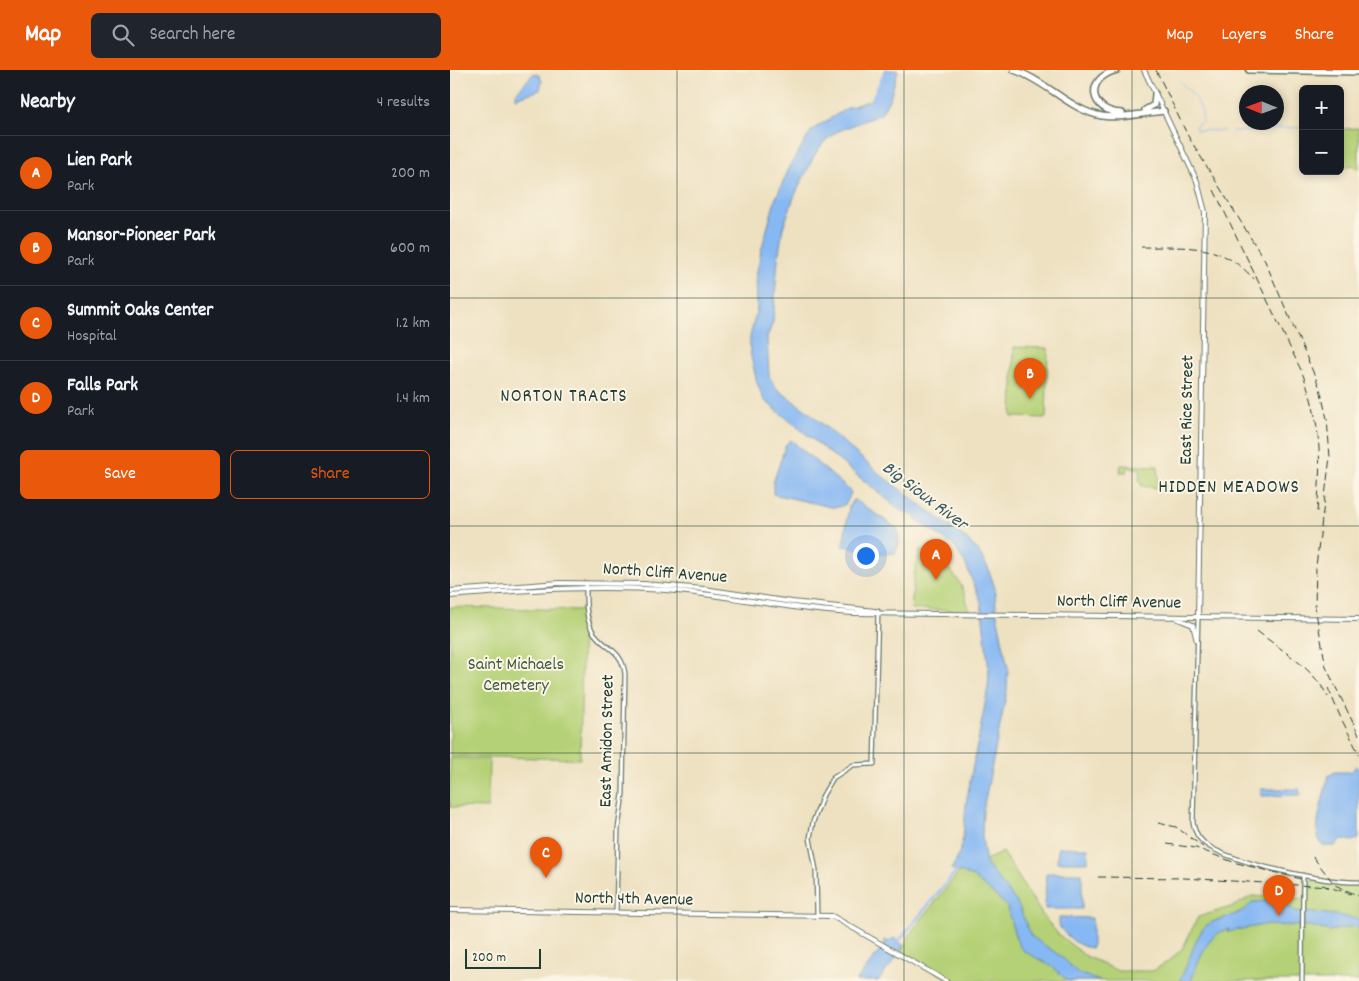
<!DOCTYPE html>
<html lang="en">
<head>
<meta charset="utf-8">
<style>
  body { margin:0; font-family:Dekko,sans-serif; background:#20242c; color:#f1f3f6 }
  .controls { position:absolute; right:15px; top:15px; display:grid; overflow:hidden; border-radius:8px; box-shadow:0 2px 8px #0003 }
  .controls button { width:45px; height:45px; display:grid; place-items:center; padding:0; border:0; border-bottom:1px solid #363941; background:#171b24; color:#f1f3f6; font:25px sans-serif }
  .compass { position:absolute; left:789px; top:15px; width:45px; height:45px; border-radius:50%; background:#171b24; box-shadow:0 2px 8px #0003; rotate:271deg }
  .scale { position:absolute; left:15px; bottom:12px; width:76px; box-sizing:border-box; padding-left:5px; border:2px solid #1f3d34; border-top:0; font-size:14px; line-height:18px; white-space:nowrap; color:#1f3d34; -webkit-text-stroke:4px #fcf5e5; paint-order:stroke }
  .you { position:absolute; left:415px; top:485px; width:18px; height:18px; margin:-12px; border:4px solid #fff; border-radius:50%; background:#1a73e8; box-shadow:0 0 0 8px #1a73e833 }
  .badge { display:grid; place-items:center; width:32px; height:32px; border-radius:50%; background:#ea580c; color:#fff; font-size:16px; font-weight:700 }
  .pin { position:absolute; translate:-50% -41px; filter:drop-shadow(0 1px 2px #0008) }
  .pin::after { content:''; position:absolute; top:26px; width:18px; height:15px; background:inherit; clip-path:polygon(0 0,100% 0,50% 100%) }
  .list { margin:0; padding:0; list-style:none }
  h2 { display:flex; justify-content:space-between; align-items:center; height:65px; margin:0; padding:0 20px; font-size:21px }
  h2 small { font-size:16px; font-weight:400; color:#9ea1a6 }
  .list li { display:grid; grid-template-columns:32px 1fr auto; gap:15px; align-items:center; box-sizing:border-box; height:75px; padding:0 20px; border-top:1px solid #363941 }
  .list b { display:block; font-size:19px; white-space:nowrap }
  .list p { margin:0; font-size:16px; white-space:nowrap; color:#9ea1a6 }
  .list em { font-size:16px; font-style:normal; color:#9ea1a6 }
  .actions { display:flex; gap:10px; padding:15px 20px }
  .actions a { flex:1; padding:11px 0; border:1px solid #ea580c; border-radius:8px; text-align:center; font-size:18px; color:#ea580c }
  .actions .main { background:#ea580c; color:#fff }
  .icon { flex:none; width:28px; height:28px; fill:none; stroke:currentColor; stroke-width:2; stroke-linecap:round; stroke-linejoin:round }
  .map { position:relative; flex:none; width:909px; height:911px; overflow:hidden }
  header { display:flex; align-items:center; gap:30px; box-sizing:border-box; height:70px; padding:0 25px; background:#ea580c; color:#fff }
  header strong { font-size:24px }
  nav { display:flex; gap:28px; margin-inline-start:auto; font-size:18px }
  .search { width:350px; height:45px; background:#20242c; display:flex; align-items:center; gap:12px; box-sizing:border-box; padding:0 18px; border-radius:8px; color:#9ea1a6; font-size:19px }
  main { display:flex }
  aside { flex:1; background:#171b24 }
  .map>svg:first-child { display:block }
</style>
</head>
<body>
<header>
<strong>Map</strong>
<div class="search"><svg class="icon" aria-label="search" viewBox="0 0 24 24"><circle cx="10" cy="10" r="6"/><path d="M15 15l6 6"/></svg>Search here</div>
<nav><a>Map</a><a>Layers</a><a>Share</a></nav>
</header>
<main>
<aside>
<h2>Nearby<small>4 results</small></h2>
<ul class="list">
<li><span class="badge">A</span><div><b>Lien Park</b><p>Park</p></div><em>200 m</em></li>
<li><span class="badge">B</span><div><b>Mansor-Pioneer Park</b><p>Park</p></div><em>600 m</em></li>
<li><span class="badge">C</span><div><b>Summit Oaks Center</b><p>Hospital</p></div><em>1.2 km</em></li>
<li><span class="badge">D</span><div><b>Falls Park</b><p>Park</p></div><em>1.4 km</em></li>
</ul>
<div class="actions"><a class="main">Save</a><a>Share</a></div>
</aside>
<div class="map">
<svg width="909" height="911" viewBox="0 0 909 911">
  <rect width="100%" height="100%" fill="#fcf5e5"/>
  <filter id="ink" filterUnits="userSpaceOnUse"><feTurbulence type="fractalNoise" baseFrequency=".02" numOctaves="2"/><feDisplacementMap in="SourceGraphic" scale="10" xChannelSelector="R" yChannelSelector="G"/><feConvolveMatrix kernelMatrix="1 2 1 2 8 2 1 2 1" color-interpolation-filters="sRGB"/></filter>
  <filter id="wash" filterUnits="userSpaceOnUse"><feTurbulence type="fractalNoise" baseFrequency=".0096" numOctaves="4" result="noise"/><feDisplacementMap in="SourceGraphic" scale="20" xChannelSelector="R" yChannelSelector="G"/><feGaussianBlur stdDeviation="1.12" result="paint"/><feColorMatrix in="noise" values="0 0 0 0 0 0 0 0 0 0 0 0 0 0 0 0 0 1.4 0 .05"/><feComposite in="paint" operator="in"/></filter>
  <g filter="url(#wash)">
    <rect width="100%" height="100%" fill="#eee1c1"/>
    <path fill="#b5d177" stroke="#6a8756" d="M909 58V100L903 95 890 98V64L894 59Z
      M564 277 598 278 596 348 562 347Z
      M671 395 708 396V418L692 416 689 411 691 399 678 397 677 402H670Z
      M470 478C498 495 513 507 519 541L461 539 464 505Z
      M0 537 133 540 130 689 0 686Z
      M0 688 39 689 38 738 0 737Z
      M553 782 593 846 608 864 634 885 668 901H703L721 889 732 879 748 847 784 836 802 826 855 829 856 812 860 810 909 815V911H502L451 882 462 861 508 803Z"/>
    <path fill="#86b8f3" stroke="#527a94" d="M434 0H448L440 28 431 44 386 62 374 72 365 84 344 127 333 158 328 189 323 252 317 268 319 306 327 319 360 343 432 406 513 466 527 479 538 498 545 518 546 539 558 598 557 621 533 740 532 767 536 794 568 834 581 866 612 887 628 903 650 911H618L601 896 572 880 566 869 556 835 523 807 501 799C516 779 513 752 517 728 523 691 532 654 538 617L539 602 531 532 515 493 504 476 469 452 464 446 450 440 314 330 307 313 300 282V267L307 238 306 206 311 181 325 130 342 92 362 60 397 38 421 30 431 17Z
      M84 3 90 6 92 11 90 20 66 28V23Z
      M341 370 399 420 401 423 396 434 389 437H381L323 424V413L336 374Z
      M404 429 448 459 449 474 445 483 433 484 393 476 399 437Z
      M906 696 909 698V769L901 771 891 769 885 776H873C859 763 876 723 878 706L885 702H900Z
      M811 719H849L851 725 811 726Z
      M608 777 638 778V792H607Z
      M596 803H632V839H595Z
      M819 831 835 834 845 841 887 845 909 849V860L905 856 879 861 860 856 813 855 777 862 779 859C756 863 749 892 741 911H729C737 900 746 862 757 855 773 845 790 848 802 832Z
      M609 847 642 848V878C629 878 617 866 609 857Z
      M444 868 453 875 451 882 428 911H406L435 874 434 869 438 872Z"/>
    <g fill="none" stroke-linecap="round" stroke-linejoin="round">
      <path stroke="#86b8f3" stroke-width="1" d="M730 12C740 20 755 37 752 52L745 56 746 60 774 61
        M782 61C806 63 829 56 853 58"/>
      <path stroke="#86b8f3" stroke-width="2.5" d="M447 873 507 800"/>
      <path stroke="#86b8f3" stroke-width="4.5" d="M424 27 437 0"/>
    </g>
  </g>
  <g filter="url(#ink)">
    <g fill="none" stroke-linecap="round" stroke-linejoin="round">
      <defs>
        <path id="minor" d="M136 513C136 528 135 547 142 560 153 579 172 578 175 604L173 724 168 759 166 843
          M748 548 743 753C745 764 751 772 760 777 788 794 877 813 909 812
          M367 846 366 800 360 768 363 752 373 725 383 708 403 695 424 694 428 541
          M852 911 853 805"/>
        <path id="major" d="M694 0 747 111 755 142 748 548
          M0 521 109 513 194 514 254 519 342 532 425 541
          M0 526C72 520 144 515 216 520 279 525 341 540 404 543L909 549
          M728 549 743 555 747 571
          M0 840 382 846 496 911"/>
        <path id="highway" d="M564 0C595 10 621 41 652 46 672 49 694 43 714 41
          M667 0C634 8 639 42 672 43
          M799 0 909 2
          M695 40 704 35 705 24"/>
      </defs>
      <use href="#minor" stroke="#677665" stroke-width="5.5"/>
      <use href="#major" stroke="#677665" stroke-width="6"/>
      <use href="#highway" stroke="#677665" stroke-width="8"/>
      <use href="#minor" stroke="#fff" stroke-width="3"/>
      <use href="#major" stroke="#fff" stroke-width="4"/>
      <use href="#highway" stroke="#fff" stroke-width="5"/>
      <path stroke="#1f3d34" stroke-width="1" stroke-dasharray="8 4" stroke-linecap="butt" d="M706 0 738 66 815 191 870 318 877 349 880 387 866 496 865 537 876 597 909 665
        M764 120 851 300C871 348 872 391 867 442
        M691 177C738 178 769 171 804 209
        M807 561C832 581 864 598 878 627
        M878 618 890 646 909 684
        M708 753 726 757 753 777
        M717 774 746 778 783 792 851 809
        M863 787 885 815 909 826
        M648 807 734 808 879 817
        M872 815 901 824"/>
    </g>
  </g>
  <path fill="none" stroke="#1f3d34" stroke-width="1" stroke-opacity="0.55" d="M227 0V911M454 0V911M682 0V911M0 228H909M0 456H909M0 683H909"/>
  <g text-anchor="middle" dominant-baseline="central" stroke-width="4" stroke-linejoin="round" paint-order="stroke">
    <g font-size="18" fill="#1f3d34" stroke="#fcf5e5">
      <text transform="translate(738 340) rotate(-89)">East Rice Street</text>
      <text transform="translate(215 504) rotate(4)">North Cliff Avenue</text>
      <text transform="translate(669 533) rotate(1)">North Cliff Avenue</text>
      <text transform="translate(158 671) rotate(-89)">East Amidon Street</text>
      <text transform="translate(184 830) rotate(1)">North 4th Avenue</text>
    </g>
    <g font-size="18" fill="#3d5b41" stroke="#fcf5e5">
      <text x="66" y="595">Saint Michaels<tspan x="66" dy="21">Cemetery</tspan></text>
    </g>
    <g font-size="19" letter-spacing="1" fill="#1f3d34" stroke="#fcf5e5">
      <text x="114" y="327">NORTON TRACTS</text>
      <text x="779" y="418">HIDDEN MEADOWS</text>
    </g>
    <g font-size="19" font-style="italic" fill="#395c64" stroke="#fcf5e5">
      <text transform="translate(474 427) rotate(37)">Big Sioux River</text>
    </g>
  </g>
</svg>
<div class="controls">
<button>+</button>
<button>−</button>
</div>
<svg class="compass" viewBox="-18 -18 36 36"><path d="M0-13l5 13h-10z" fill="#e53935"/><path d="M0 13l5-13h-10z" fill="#9ea1a6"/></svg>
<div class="scale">200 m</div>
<div class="you"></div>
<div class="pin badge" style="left:486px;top:510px">A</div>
<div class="pin badge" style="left:580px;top:329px">B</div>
<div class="pin badge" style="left:96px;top:808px">C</div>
<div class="pin badge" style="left:829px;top:846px">D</div>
</div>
</main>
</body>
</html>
